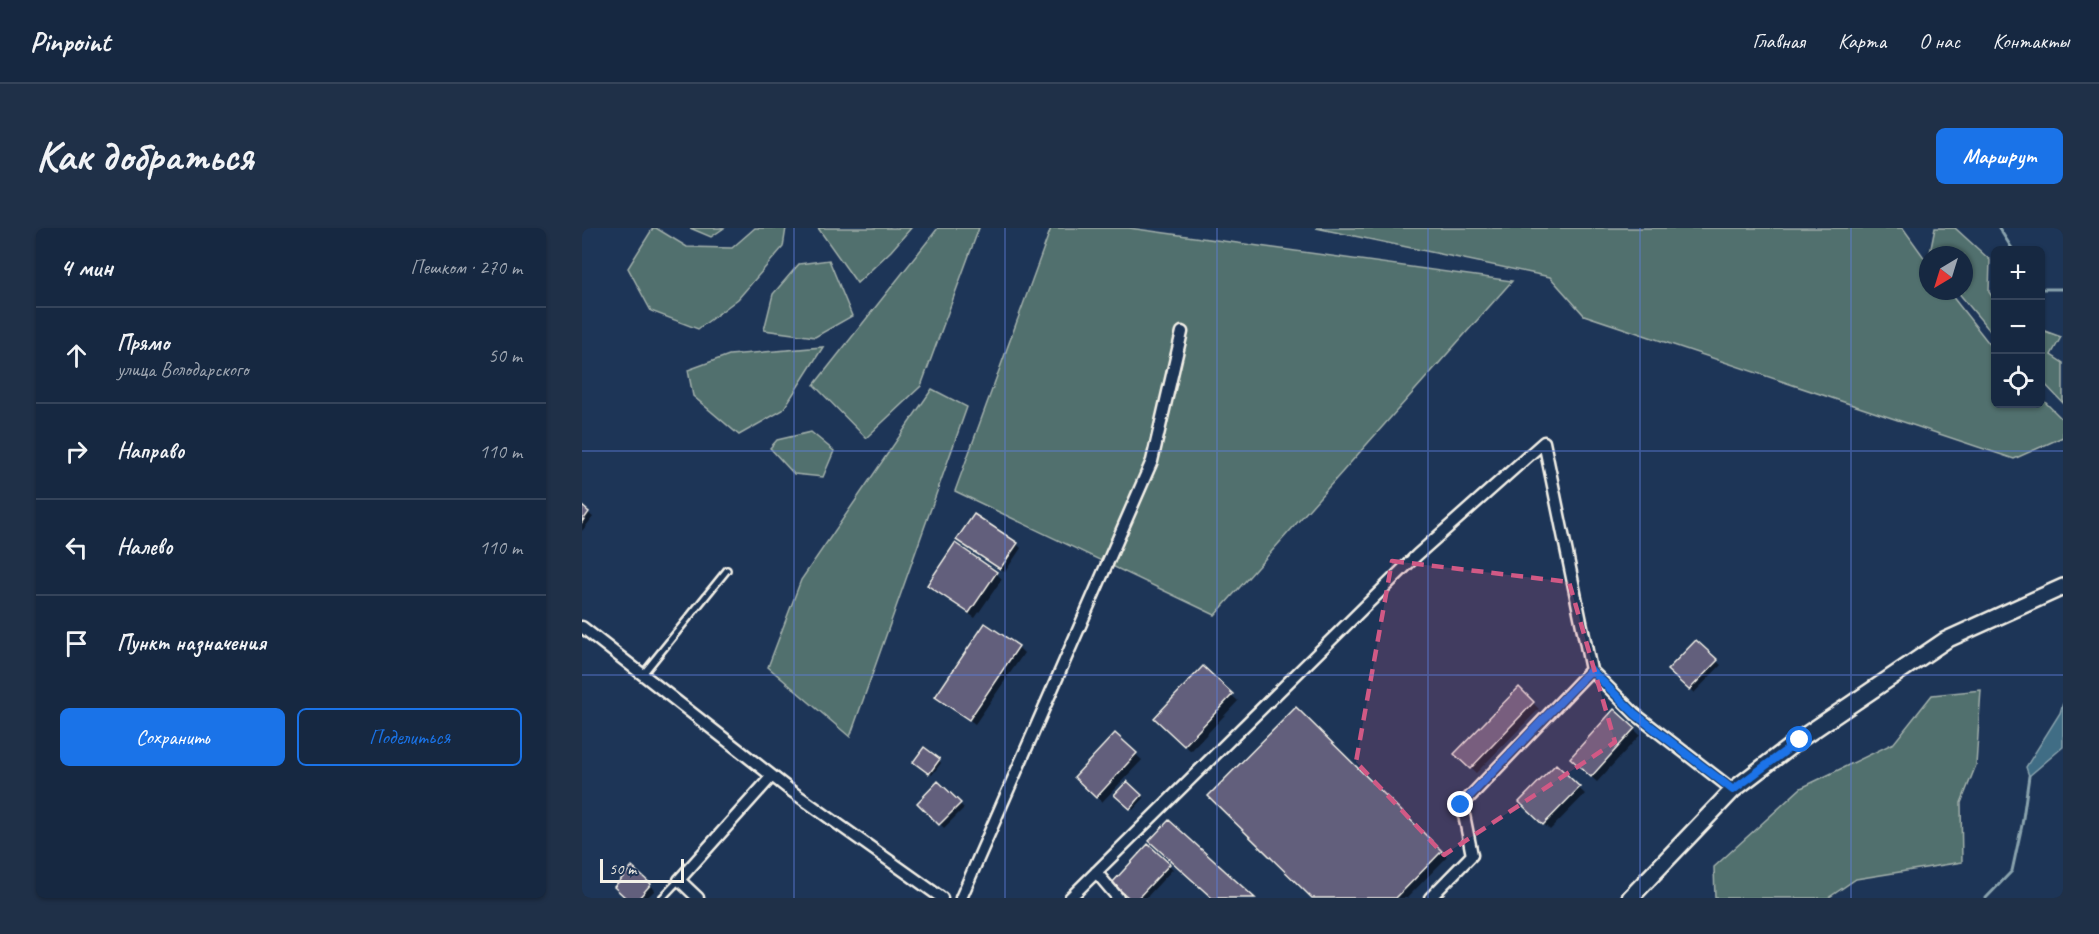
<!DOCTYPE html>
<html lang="ru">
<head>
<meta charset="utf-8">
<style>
  body { margin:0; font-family:Caveat,sans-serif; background:#1f3048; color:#f1f3f6 }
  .controls { position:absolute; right:18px; top:18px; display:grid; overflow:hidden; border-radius:9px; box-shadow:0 2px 4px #0004 }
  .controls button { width:54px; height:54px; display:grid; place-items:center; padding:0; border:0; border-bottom:2px solid #35445a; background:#162841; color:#f1f3f6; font:30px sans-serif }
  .compass { position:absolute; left:1337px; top:18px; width:54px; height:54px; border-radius:50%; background:#162841; box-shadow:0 2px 4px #0004; rotate:218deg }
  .scale { position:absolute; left:18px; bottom:15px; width:84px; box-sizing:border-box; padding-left:6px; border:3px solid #f4f1e8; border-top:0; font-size:16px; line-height:21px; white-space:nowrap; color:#f4f1e8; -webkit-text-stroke:4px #1d3557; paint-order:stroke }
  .stop { position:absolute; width:18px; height:18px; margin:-14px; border:4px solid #1a73e8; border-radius:50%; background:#fff }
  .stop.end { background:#1a73e8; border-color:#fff; box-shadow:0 2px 6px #0008 }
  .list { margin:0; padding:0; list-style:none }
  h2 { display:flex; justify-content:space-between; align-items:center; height:78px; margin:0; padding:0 24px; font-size:26px }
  h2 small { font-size:20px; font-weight:400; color:#9ea6b1 }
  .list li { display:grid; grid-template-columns:39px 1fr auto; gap:18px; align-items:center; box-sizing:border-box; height:96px; padding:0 24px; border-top:2px solid #35445a }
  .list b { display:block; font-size:22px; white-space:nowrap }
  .list p { margin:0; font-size:20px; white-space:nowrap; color:#9ea6b1 }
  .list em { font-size:20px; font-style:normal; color:#9ea6b1 }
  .actions { display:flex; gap:12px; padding:18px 24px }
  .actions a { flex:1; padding:14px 0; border:2px solid #1a73e8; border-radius:9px; text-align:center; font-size:21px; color:#1a73e8 }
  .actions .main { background:#1a73e8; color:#fff }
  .icon { flex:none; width:33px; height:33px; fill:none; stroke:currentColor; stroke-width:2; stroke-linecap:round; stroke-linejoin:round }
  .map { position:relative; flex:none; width:1481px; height:670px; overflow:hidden; border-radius:9px }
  header { display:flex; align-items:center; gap:36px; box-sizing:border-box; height:84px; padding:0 30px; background:#162841; border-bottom:2px solid #35445a }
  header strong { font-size:28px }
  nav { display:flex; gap:33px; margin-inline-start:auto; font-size:21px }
  .intro { display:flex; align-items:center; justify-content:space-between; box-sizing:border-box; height:144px; padding:0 36px }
  h1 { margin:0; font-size:42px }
  .button { padding:15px 27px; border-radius:9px; background:#1a73e8; color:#fff; font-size:21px; font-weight:700 }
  main { display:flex; gap:36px; padding:0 36px }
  aside { flex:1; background:#162841; border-radius:9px; box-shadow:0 2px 4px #0004 }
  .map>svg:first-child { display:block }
</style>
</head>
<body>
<header>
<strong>Pinpoint</strong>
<nav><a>Главная</a><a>Карта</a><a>О нас</a><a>Контакты</a></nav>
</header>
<div class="intro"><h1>Как добраться</h1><a class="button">Маршрут</a></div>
<main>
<aside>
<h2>4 мин<small>Пешком · 270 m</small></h2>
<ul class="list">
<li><svg class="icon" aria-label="ahead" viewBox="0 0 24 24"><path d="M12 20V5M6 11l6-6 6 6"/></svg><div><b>Прямо</b><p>улица Володарского</p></div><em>50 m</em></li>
<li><svg class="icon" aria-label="right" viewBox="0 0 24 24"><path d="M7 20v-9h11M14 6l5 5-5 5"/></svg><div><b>Направо</b></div><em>110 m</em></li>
<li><svg class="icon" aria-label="left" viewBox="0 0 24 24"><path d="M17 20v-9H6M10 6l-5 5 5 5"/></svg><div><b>Налево</b></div><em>110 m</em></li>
<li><svg class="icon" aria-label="arrive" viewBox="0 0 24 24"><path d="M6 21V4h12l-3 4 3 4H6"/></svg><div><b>Пункт назначения</b></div></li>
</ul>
<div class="actions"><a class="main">Сохранить</a><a>Поделиться</a></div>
</aside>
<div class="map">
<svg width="1481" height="670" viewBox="0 0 1481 670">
  <rect width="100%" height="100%" fill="#1d3557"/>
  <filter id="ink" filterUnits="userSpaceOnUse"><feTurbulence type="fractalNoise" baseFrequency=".0167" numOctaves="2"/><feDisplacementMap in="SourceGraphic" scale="12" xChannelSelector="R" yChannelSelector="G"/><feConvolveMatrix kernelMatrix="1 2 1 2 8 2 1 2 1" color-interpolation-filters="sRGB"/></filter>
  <g filter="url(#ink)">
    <path fill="#516f6e" stroke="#a2b0ab" stroke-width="1.5" d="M71 0H74L105 19 150 20 173 0H204L201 19 156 71 116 101 69 83 46 40Z
      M108 0H142L129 9Z
      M236 0H329L309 23 275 55Z
      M356 0H397L339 158 284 210 232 157Z
      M469 0H547L930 53 633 387 373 263Z
      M734 0H1321L1346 35V63H1366L1413 123 1414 176H1458L1459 170 1481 192V209L1432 231 1002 87 968 49Z
      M1353 0H1373L1408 32 1407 64 1413 73V109L1375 63H1382V27H1349L1348 25Z
      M247 32 270 88 233 109 182 102 191 66 217 36Z
      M1460 102 1479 109 1469 127 1481 135V175L1459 152 1458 106Z
      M241 119 201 182 157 207 111 168 106 142 147 127Z
      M350 161 385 179 268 509 186 439 219 352Z
      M229 204 252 223 241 249 212 246 188 220 195 212Z
      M1399 462 1394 537 1379 575 1380 634 1274 651 1246 670H1133L1132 639 1219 560 1312 515 1350 467Z"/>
    <path fill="#416d85" stroke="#89a2ad" stroke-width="1.5" d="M1481 475V519L1447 548 1444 539 1478 485Z"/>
    <path fill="#0007" d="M0 280 11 289 0 303Z
      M380 316H435L439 320 423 344Z
      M414 345 420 351 393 390 347 357Z
      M1114 414 1139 437 1112 465 1087 442Z
      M436 419 442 425 393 496 355 468Z
      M621 440 656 473 609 523 574 490Z
      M937 461 957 481 894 545 874 526Z
      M714 481 865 629 825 670H732Z
      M1052 501 1058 507 1015 554 995 536Z
      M533 507 560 532 520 574 494 549Z
      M357 532 359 535 350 547 335 536Z
      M974 538 1003 566 968 602 939 574Z
      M356 555 382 580 362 600 337 575Z
      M545 555 562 570 551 582 534 567Z
      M566 618 591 641 564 670H549Z
      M51 641 73 662 65 670H45Z"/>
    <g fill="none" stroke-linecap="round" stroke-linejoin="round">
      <path stroke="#89a2ad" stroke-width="3" d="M1417 0 1431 22
        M1458 61H1481
        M1404 670 1430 643 1440 597 1447 548"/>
    </g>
    <path fill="#625e7b" stroke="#f4f1e8" stroke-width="1.5" d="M0 278 7 284 0 294Z
      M392 286 436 315 418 341 374 312Z
      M373 315 415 344 387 385 345 357Z
      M403 395 437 418 387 492 353 469Z
      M1114 412 1136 432 1107 462 1085 442Z
      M621 438 651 466 602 518 572 490Z
      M937 459 952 474 888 541 872 526Z
      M714 479 860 623 814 670H730L626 568Z
      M1032 481 1053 500 1009 549 988 530Z
      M533 505 555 525 514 570 492 549Z
      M342 519 358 531 347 546 331 534Z
      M974 536 998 559 961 597 937 574Z
      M356 553 379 575 357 597 335 575Z
      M545 553 560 567 548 581 532 567Z
      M587 592 673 670H630L567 613Z
      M566 616 588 636 556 670H547L530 655Z
      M50 639 69 656 57 670H44L32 659Z"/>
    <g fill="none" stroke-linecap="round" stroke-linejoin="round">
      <defs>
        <path id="service" d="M61 446 145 342
          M80 670 97 652"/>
        <path id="minor" d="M0 399 208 562 360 670
          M514 644 536 670
          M116 670 97 652 190 548
          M379 670 570 233 600 104
          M488 670 835 327 962 214 1009 442 1053 486 1151 562
          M848 670 890 627 880 577 1009 442"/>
        <path id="secondary" d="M1048 670 1151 562 1218 511 1364 412 1481 359"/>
      </defs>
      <use href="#service" stroke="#f4f1e8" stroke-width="10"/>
      <use href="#minor" stroke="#f4f1e8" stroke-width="15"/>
      <use href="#secondary" stroke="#f4f1e8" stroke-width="20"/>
      <use href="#service" stroke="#1d3557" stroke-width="5"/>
      <use href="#minor" stroke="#1d3557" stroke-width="10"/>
      <use href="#secondary" stroke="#1d3557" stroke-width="15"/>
    </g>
  </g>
  <g fill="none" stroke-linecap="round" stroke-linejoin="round" filter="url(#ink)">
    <path stroke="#1a73e8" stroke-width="8" d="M879 577 1009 442 1053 486 1151 562 1218 512"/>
  </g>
  <path fill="#d15985" fill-opacity="0.2" stroke="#d15985" stroke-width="4.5" stroke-dasharray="12 8" stroke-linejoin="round" d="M810 333 987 354 1033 514 862 627 774 534Z"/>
  <path fill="none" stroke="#5e7fdd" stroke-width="1.5" stroke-opacity="0.55" d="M212 0V670M423 0V670M635 0V670M846 0V670M1058 0V670M1269 0V670M0 223H1481M0 447H1481"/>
</svg>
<div class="controls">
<button>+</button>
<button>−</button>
<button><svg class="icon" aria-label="locate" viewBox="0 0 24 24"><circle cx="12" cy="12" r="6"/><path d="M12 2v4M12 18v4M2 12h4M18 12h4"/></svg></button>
</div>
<svg class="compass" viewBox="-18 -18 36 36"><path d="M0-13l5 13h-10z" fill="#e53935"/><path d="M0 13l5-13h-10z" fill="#9ea6b1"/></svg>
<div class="scale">50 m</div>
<div class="stop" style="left:1218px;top:512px"></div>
<div class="stop end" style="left:879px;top:577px"></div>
</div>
</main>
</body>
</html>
